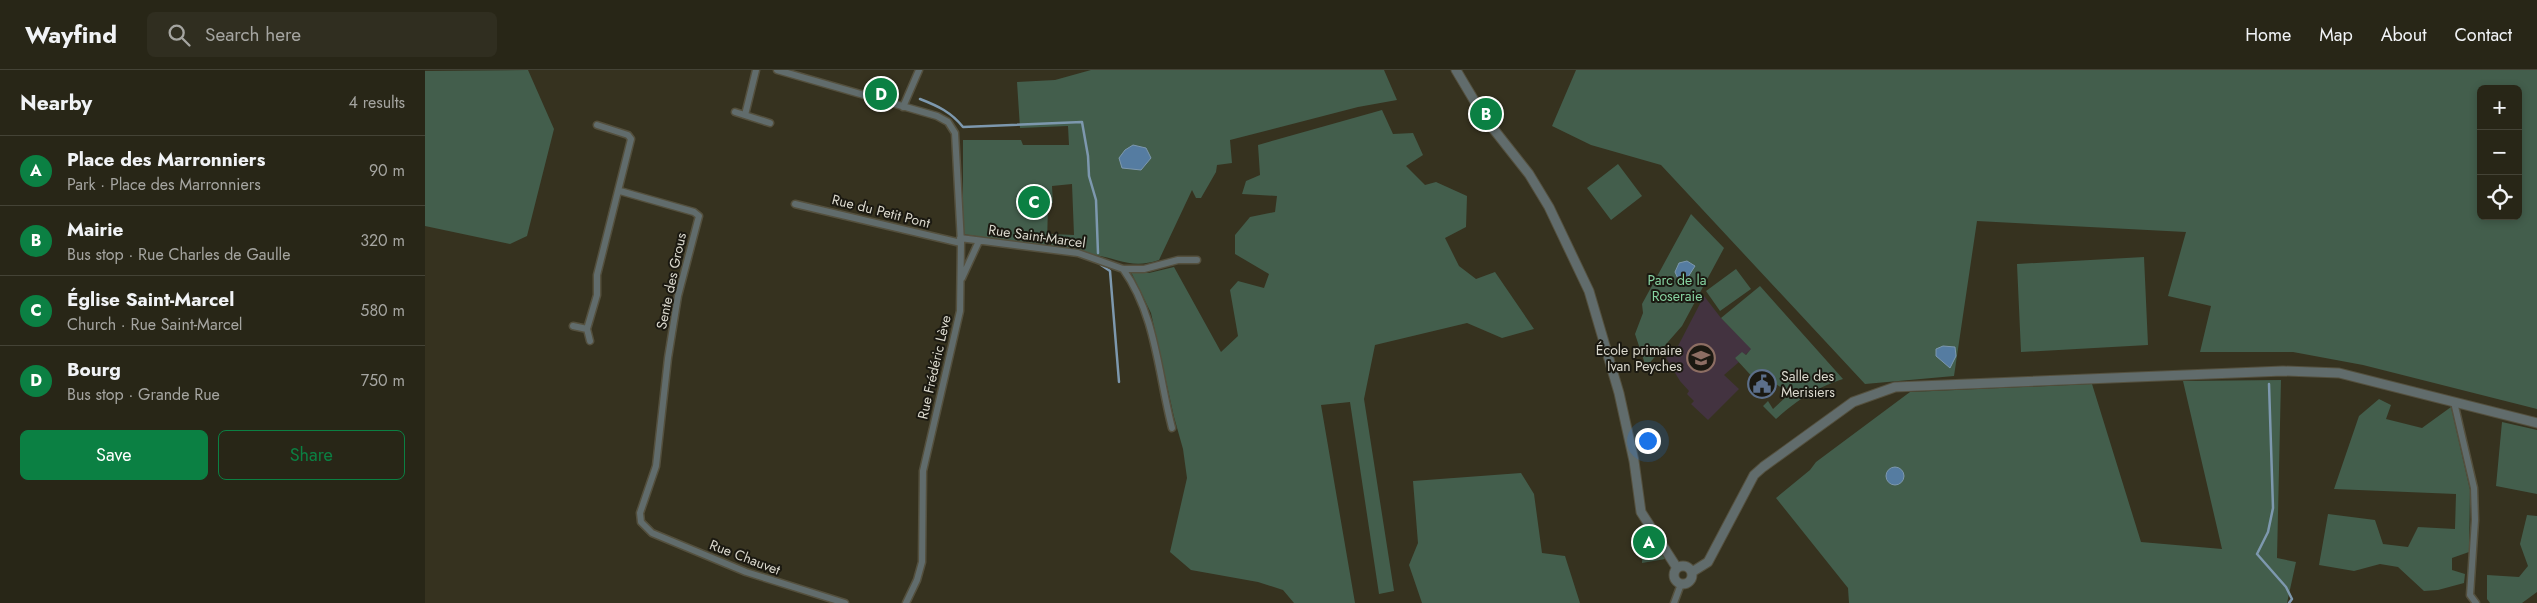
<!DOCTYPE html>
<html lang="en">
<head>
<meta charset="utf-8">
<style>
  body { margin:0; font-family:Jost,sans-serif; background:#302e20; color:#f1f3f6 }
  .controls { position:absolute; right:15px; top:15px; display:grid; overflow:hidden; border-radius:8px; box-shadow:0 2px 8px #0003 }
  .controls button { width:45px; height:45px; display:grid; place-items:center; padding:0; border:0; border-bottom:1px solid #444336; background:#282617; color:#f1f3f6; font:25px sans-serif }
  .you { position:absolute; left:1222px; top:370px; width:18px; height:18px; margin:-12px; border:4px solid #fff; border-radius:50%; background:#1a73e8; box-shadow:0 0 0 8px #1a73e833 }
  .badge { display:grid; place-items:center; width:32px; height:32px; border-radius:50%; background:#0b8043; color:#fff; font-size:16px; font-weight:700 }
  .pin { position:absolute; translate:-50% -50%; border:2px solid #fff; box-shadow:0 1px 5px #0006 }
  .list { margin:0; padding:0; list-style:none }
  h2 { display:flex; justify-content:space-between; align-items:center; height:65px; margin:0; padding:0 20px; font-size:21px }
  h2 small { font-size:16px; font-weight:400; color:#a5a5a1 }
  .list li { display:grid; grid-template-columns:32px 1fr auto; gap:15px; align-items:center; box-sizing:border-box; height:70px; padding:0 20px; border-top:1px solid #444336 }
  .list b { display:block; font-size:19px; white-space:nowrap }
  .list p { margin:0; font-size:16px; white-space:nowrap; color:#a5a5a1 }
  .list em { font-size:16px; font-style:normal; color:#a5a5a1 }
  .actions { display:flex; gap:10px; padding:15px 20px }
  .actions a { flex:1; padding:11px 0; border:1px solid #0b8043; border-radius:8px; text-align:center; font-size:18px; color:#0b8043 }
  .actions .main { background:#0b8043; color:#fff }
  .icon { flex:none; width:28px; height:28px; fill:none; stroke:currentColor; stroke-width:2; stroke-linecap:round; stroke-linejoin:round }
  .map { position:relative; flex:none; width:2112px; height:533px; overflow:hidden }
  header { display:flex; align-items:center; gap:30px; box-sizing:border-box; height:70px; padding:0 25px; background:#282617; border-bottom:1px solid #444336 }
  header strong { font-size:24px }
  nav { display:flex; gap:28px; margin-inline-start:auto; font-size:18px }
  .search { width:350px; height:45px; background:#302e20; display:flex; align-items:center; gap:12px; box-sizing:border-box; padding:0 18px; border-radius:8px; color:#a5a5a1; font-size:19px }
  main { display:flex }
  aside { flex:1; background:#282617 }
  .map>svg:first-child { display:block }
</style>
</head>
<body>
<header>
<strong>Wayfind</strong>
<div class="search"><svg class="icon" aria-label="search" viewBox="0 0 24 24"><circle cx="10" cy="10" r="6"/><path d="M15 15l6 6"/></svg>Search here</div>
<nav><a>Home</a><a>Map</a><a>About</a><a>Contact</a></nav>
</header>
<main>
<aside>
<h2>Nearby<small>4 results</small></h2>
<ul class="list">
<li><span class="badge">A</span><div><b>Place des Marronniers</b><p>Park · Place des Marronniers</p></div><em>90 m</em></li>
<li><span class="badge">B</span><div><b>Mairie</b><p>Bus stop · Rue Charles de Gaulle</p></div><em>320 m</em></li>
<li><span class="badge">C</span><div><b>Église Saint-Marcel</b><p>Church · Rue Saint-Marcel</p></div><em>580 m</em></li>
<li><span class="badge">D</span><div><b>Bourg</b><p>Bus stop · Grande Rue</p></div><em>750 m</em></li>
</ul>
<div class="actions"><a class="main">Save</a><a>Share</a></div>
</aside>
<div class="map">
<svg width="2112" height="533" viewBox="0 0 2112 533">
  <rect width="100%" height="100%" fill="#36321f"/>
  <path fill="#433340" d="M1279 226 1296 248 1327 279 1320 285 1310 288 1314 292 1299 305 1314 319 1283 350 1266 334 1269 331 1262 324 1264 321 1255 311 1241 288 1253 276Z"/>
  <path fill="#435e4c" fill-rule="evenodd" d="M103 0 129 59 102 166 85 174 0 156V1Z
    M666 0H959L972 30 933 37 805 70 807 93 792 95 791 102 776 128H771L767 120 734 190C707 199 695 189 670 185 655 182 641 182 626 180V164L649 165 647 114 627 116 628 133H623L622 177 538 164V70H596L598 75H644L643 56 595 58 592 12 630 10Z
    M1151 0H2112V339L1938 295 1868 282H1775L1786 236 1743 226 1761 162 1552 151 1529 306 1440 314 1236 95 1166 75 1127 56ZM2056 19H2093V146H2056Z
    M957 40 968 64 988 63 998 85 981 96 1000 115 1011 112 1042 126 1041 157 1020 168 1034 196 1051 209 1070 202 1109 259 1077 268 1042 253 950 275 939 329 969 521 954 524 925 332 896 335 930 533H869L858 520 833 512 766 500 745 482 762 408 758 379 749 347 726 243 706 202 724 203 749 197 796 282 813 266 805 220 813 211 839 218 844 204 810 184V165L825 147 850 142 852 126 817 124 821 111 835 105 833 75Z
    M1193 94 1217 126 1186 150 1162 118Z
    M1266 144 1299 178 1257 256 1221 297 1210 264 1218 243 1217 234Z
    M1719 187 1723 275 1596 282 1592 194Z
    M1311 199 1326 219 1295 241 1281 221Z
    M1335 216 1418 309C1388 319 1374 329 1351 349L1338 336 1343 331 1348 339 1362 326 1360 323 1362 321 1338 306 1332 312 1310 288 1317 282 1321 285 1326 279 1296 248Z
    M1856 310 1852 488 1871 492 1862 533H1424L1423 518 1351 428 1385 400 1391 392 1485 322 1667 314 1716 472 1797 479 1758 311Z
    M1954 329 1966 335 1961 349 1997 358 2026 337 2045 420 2044 482 2027 488V500L2040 504 2039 513 2013 520 1999 521 1973 497 1955 494 1929 501 1894 495 1903 444 1950 450 1958 474 1983 477 1993 457 2030 459 2031 424 1909 419 1934 346Z
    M2077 352 2112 360V424L2071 416Z
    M1096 403 1109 424 1117 483 1140 486 1155 533H997L984 495 993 473 988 411Z
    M2102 445 2112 446V522L2097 533H2065L2062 529V505L2094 507 2103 496 2095 474Z
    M1219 455 1240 489 1217 493Z"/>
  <path fill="#557ca1" stroke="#7d98ae" d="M708 75 721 78 726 88 716 100 697 98 694 88 700 80Z
    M1262 191 1270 196 1263 207 1254 211 1250 202 1254 193Z
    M1518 276 1530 277 1531 286 1525 298 1511 286V279Z
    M1461 406a9 9 0 1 1 18 0a9 9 0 1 1-18 0Z"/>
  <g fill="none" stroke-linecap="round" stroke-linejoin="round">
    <path stroke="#7d98ae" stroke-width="2.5" d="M495 29C513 36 526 42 538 57L657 52 663 86 664 106 671 130 673 183
      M676 195 685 201 694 312
      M1844 314 1848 438 1843 462 1832 484 1861 517 1867 529 1864 533"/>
    <defs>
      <path id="minor" d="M352 0 512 46 523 52 530 63 536 173 535 241 498 401 497 492 492 510 481 533
        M478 37 494 0
        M310 42 345 53
        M320 45 331 0
        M195 121 269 142 274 146 253 226 243 288 231 396 215 443 216 452 227 463 321 502 420 533
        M370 134 536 173
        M535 168 653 183 698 199H719L753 190H772
        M698 199C731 245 733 304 747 358
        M537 208 554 171
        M148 256 162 259 165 271
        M162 259 172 225V205L206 69 203 65 172 55
        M2029 332 2049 418 2050 450 2045 525 2051 533
        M1249 533 1256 514"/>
      <path id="tertiary" d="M1031 0 1059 47 1104 104 1124 137 1164 221 1194 323 1209 391 1216 442 1252 498
        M1249 505a9 9 0 1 1 18 0a9 9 0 1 1-18 0Z
        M1267 502 1283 492 1329 405 1338 397 1428 332 1470 317 1858 301 1914 303 2112 353"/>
    </defs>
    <use href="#minor" stroke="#54503e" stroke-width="9"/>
    <use href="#tertiary" stroke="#54503e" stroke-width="11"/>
    <use href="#minor" stroke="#616c6c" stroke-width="6"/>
    <use href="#tertiary" stroke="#616c6c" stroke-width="9"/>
  </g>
  <defs>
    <symbol id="school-ring" viewBox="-11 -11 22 22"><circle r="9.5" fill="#1b1911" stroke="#8d6e63" stroke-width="1.5"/><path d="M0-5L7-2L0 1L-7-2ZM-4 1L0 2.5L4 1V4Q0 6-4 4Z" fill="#8d6e63"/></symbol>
    <symbol id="civic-ring" viewBox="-11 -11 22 22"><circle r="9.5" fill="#1b1911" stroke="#5c6f8a" stroke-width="1.5"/><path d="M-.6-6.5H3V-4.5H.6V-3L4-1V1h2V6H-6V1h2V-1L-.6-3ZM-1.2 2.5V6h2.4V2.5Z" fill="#5c6f8a"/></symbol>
  </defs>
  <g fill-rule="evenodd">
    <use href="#school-ring" x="1260" y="272" width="32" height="32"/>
    <use href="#civic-ring" x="1321" y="298" width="32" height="32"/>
  </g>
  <g text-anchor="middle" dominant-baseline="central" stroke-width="4" stroke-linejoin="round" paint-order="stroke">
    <g font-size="14" fill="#dbd9ce" stroke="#1b1911">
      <text transform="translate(456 141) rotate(14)">Rue du Petit Pont</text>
      <text transform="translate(612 166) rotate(8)">Rue Saint-Marcel</text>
      <text transform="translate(246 211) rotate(-78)">Sente des Grous</text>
      <text transform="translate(509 297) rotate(-77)">Rue Frédéric Lève</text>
      <text transform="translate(320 487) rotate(21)">Rue Chauvet</text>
    </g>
    <g font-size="14" fill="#87d3a2" stroke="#1b1911">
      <text x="1252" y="210">Parc de la<tspan x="1252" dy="16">Roseraie</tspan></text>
    </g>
    <g font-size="14" fill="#dbd9ce" stroke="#1b1911" text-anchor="end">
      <text x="1257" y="280">École primaire<tspan x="1257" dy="16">Ivan Peyches</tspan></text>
      <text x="1356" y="306" text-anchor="start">Salle des<tspan x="1356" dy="16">Merisiers</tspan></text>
    </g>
  </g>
</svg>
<div class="controls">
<button>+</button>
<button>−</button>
<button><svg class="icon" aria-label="locate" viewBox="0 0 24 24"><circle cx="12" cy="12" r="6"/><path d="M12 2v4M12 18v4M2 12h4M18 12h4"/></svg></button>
</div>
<div class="you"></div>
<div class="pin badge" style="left:1224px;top:472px">A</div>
<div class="pin badge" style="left:1061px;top:44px">B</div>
<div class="pin badge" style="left:609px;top:132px">C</div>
<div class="pin badge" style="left:456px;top:24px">D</div>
</div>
</main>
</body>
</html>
